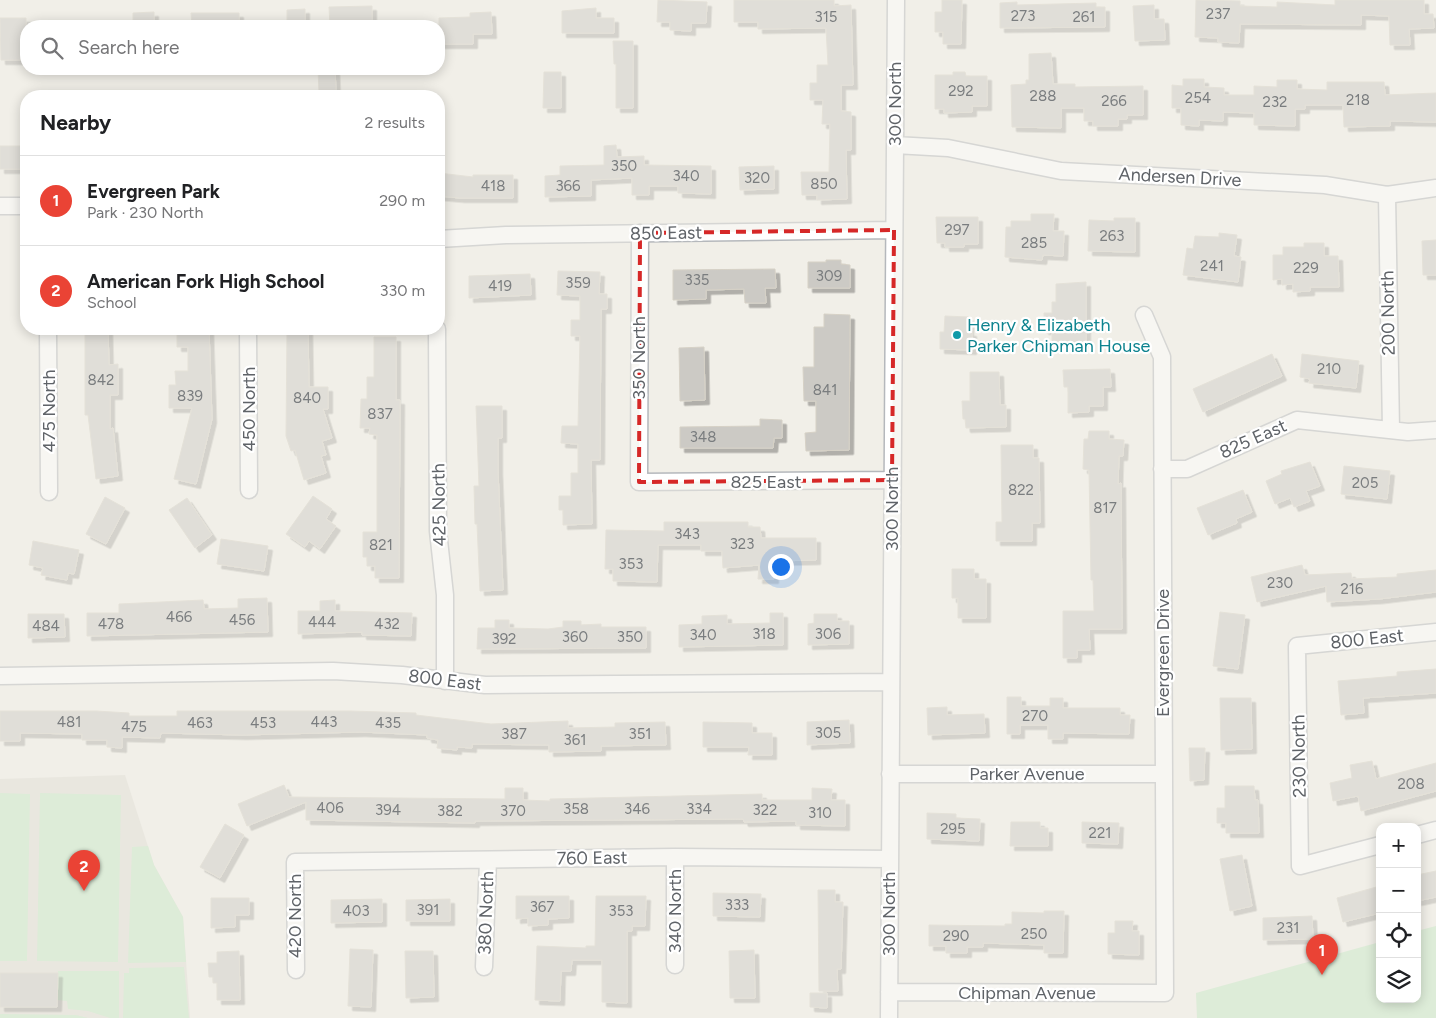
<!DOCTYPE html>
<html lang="en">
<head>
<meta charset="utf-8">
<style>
  body { margin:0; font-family:Figtree,sans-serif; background:#f6f6f6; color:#202124 }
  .controls { position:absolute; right:15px; bottom:15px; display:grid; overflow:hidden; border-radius:10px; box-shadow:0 2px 12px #0003 }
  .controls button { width:45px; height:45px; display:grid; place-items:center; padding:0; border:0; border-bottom:1px solid #e0e0e0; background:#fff; color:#202124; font:25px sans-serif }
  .you { position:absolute; left:780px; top:566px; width:18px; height:18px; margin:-12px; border:4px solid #fff; border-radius:50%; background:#1a73e8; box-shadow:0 0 0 8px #1a73e833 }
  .badge { display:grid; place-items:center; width:32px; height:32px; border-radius:50%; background:#ea4335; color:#fff; font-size:16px; font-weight:700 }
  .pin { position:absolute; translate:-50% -41px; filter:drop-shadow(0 1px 2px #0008) }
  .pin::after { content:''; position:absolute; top:26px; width:18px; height:15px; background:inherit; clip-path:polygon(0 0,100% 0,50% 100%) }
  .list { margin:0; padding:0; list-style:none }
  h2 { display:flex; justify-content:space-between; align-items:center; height:65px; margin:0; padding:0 20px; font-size:21px }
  h2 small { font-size:16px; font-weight:400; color:#757577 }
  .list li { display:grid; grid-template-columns:32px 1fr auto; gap:15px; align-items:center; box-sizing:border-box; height:90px; padding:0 20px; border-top:1px solid #e0e0e0 }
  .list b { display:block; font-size:19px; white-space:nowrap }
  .list p { margin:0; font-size:16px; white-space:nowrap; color:#757577 }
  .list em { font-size:16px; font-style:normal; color:#757577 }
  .icon { flex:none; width:28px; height:28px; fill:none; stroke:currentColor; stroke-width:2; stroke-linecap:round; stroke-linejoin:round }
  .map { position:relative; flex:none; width:1436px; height:1018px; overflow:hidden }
  .search { position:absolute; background:#fff; box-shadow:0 2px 12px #0003; left:20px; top:20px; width:425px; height:55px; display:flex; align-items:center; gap:12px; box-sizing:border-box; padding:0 18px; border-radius:20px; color:#757577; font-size:19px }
  .panel { position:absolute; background:#fff; box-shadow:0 2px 12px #0003; left:20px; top:90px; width:425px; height:245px; border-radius:20px }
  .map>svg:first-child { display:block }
</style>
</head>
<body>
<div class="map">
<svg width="1436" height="1018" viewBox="0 0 1436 1018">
  <defs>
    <filter id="shadow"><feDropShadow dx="4.5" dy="4.5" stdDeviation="0" flood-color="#0004"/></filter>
  </defs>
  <rect width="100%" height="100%" fill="#f1efe8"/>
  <path fill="#e1ded6" d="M125 775 154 865 183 917 190 1018H0V779Z"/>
  <path fill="#c5e8c5" d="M0 793 30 794 27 961H0Z
    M40 793 121 795 118 962 37 961Z
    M148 846 154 865 183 917 186 962 128 963 132 847Z
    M1436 926V1018H1197L1196 993 1380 942V999H1417V931Z
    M184 967 189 1018H123L124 973H129V968Z
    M58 971H119V1018H110L88 1011 68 1009 67 1001 57 1000Z
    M0 1014 76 1015 88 1018H0Z"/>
  <path fill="#cccac5" stroke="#d6d1c6" filter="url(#shadow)" d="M658 0 707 2 706 23H691V31L670 30V22H657Z
    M734 0H834V6L851 5 853 85H841V111L851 112V150H846L847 199 817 200V195H802L801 172H829L830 124H822L823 100H810V83H817V65H828L826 28 758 29V22H734Z
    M942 0H962L961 44H943V32H935V12H942Z
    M1196 0 1240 1V6L1277 7V2L1335 5V0H1424V14H1433L1434 28 1409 29 1410 45H1390L1389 16 1361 15V25L1240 24 1239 43 1218 42V38L1195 37Z
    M1017 2V5L1096 3V7H1105V27L1000 28V3Z
    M1154 5V19H1164L1165 40 1135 41 1133 6Z
    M372 6V26H330L329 7Z
    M596 8V18H614V33H562V11Z
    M305 9V26H287V10Z
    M154 12V26H133V13Z
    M491 12 492 34H473V44H439V18L470 17V13Z
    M191 13H239V26H192Z
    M0 18H26V50H21V60H1Z
    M613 41H633V108H616V64H614Z
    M1051 53 1053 84H1075V87L1143 86V115H1127V119H1118V126H1093V121H1084V108H1061V128L1012 127 1011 85 1026 84V80H1029V54Z
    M318 69H335L336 91 319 92Z
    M544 72H561V108H543Z
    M953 72H965L966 76H987V106H972V112L944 113V109H935V75H953Z
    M1183 79H1204V87L1224 88V95H1254V86L1277 87V80H1297V89L1327 90V82H1384L1385 95 1436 93V122L1390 121V126L1344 127 1343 105H1305V109H1295V126L1254 125V113L1223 112V121L1199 120V126L1181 125V108H1172V85L1183 86Z
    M616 145 617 157 644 156V165L711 166V194L678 193V186H649V195H632V178L591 180V196L545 197V176L560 175V166L604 165V146Z
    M0 146H26V169H0Z
    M774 166V189L740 190 739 167Z
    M439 173 473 177V175H513V198H460L439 196Z
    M1031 214H1054L1053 231H1064L1063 256 1043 255 1042 260 1005 257 1006 227H1011V221H1031Z
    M936 217H978V244H964V247H945V243H937Z
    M1114 218H1135V252L1088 251 1089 220 1114 221Z
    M1219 233 1237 235 1234 256 1241 257 1238 282 1183 275 1187 248 1193 249 1195 236 1219 237Z
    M1436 240V275H1423L1422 241Z
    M1304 243H1324V256H1338L1339 287H1310V291L1293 292V284L1282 285V279L1273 280V255H1283V247H1304Z
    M826 260H841V264L850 265V288H808V262H826Z
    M775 269 776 288H765L766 303H745L744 289 706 290V299L673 300V270Z
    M558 271 600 272 599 294H607V309H601L600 460H591L592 524 563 525V510H559V496H571V473H578V444L561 443 562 426H578L580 336H571V320H580V296L557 295Z
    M530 274 531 295 469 298V276Z
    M1086 282V343H1052V330H1044V313H1052V302H1056V284Z
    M824 314 850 315 849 450 806 451 805 433 816 432V401H804L803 367H814V327H824Z
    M945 316 969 317V332H972V350L940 349V332H944Z
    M85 329H108L109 365 118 364V395H110V429L113 428 118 476 96 479 88 415H85Z
    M177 329H209L212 419 196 484 174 479 192 408H169V385H176L175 371H188V347H177Z
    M287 329H308L309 387H328V409H323L332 438 322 441 326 455 321 456 326 473 304 480 295 450 291 451 286 436Z
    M374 337H396V400H400L399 578H375V566H367V557H363V532H377V435L369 434 370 428H360L361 399H367V377H374Z
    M704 347 705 400 680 401 679 348Z
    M1272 354 1282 376 1203 412 1193 389Z
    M1302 354 1359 361 1356 388 1309 383 1310 379 1300 377Z
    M1110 369 1111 387H1103V406H1089V412L1068 413V387H1064L1063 370Z
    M970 372H999L1000 405H1006V427L966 428 965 419H963L962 401H970Z
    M476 406H502V438H498V471L503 590 480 591 477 524H475L474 486H479Z
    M760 419 782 420V438H774L773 448H680V427L760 426Z
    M1089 431H1109V439L1124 440 1123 456H1119L1118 484 1121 483 1122 629H1089L1090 650H1077V658H1063V611H1094L1093 580H1091L1089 470 1083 469 1084 439H1088Z
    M1001 445H1033V458H1039L1040 523H1032V541H996V522H1002Z
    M1310 462 1320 486 1306 491 1310 501 1294 507 1290 498 1275 504 1266 481 1282 474 1281 471Z
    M1344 466 1390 471 1387 499 1341 494Z
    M1243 490 1252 512 1236 519 1237 523 1208 535 1197 508Z
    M313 496 332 509 326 519 336 526 320 549 309 541 305 547 286 534Z
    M105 497 125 508 106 544 86 534Z
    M187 498 212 535 195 548 169 510Z
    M664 522H748V527H760L761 538H816V560L774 561V579H758L759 565 723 568 722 551H701V545H658L657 582 613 581V569H605L606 530 664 531Z
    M221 539 268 546 264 571 217 564Z
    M33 541 79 550 74 574 68 573 67 580 41 575 43 568 29 565Z
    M1302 565 1305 575 1351 573 1352 579 1397 577V574L1436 570V592L1379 599 1327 602 1326 586 1257 602 1251 577Z
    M952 569H974V579H986V618H958V598H952Z
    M267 598 268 632 87 636V613H119V604L203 600 204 609 238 608V599Z
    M335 600V611L412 613 411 636 362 635V632L298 634V611H320V601Z
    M1220 612 1245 615 1238 669 1213 666Z
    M770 613H783V645L679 647V625L702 624V616L727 615V624L770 623Z
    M28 614H64L65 637 28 638Z
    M814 614H837V621H849V644L808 645V624L814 623Z
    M495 620H509V628L548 629 563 627V621H581V625L601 624V627H646V648L477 649 478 628H495Z
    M1436 669V693L1363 698 1364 713 1341 715 1338 681 1397 676V672Z
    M1007 697H1021V706H1050V698H1063V708H1120V715H1130L1129 734 1063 733V739H1048V725H1020V734H1007Z
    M1220 698H1251L1252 749 1221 750Z
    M947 707V715L984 714 985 733 928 735 927 708Z
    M0 711H96L129 713V716H177V711H350L416 713V715L491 724 568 721V728L615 727V723L665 722 666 745 601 746V751L549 752V745L472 744V748L457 747V750L437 748 438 740 427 738V735L361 732 242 735 161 733 160 738 122 737V748L107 747V740H82V734L20 733V741H0Z
    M849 720 850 743 807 745V722Z
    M703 722 752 723V733H772V755H748L749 747H703Z
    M1189 748H1205L1204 780 1190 781Z
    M1372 761 1376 779 1436 763V791L1361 811 1358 796 1333 801 1330 783 1352 778 1350 765Z
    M284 785 289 797 505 799V788H523V800L550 801V799L762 794V800H812V788L832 789 831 800H845V826L796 825V821L744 822 743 819 475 821V823L306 820V802L247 826 238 804Z
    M1225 786H1254L1255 800H1258L1259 833H1226V823H1217V808H1225Z
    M927 813 956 814V818L980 819 979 841 927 839Z
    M1011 822H1040V828H1048V846H1010Z
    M1082 822 1119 823 1118 844 1082 843Z
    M225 824 244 835 220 878 200 867Z
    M1242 855 1252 906 1230 911 1220 859Z
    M1436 871V897L1417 901V875Z
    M1380 886V913L1343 922 1337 898Z
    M818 890H835V902H843L841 969H837L838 991H819Z
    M713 893 761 894 760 917 713 916Z
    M516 896H569V918L548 919V925L528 926V918L516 919Z
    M596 896H646L645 926H632V931H627V1003L602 1002V960H572L571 971H561L560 1001 535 1000 537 946 586 948V946H595Z
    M211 898H249V915H235V927L211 928Z
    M382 899V922L331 923V900Z
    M450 899V921H406V900Z
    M1044 911H1064L1063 953H1044V945L983 943V947H967V953H946V946H929V925L1005 926V924H1012V912L1044 913Z
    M1312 916 1313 939 1263 940V918Z
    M1115 921H1133L1132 931H1139V955L1108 954V933H1115Z
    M350 949 373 950 371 1007 348 1006Z
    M754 950 755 998H730L729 951Z
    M239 951 240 1000H217V983H213V977H209L208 963H217V952Z
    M405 951H433L434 997 406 998Z
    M0 973H58L57 1007H0Z
    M810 993H827V1008L810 1007Z"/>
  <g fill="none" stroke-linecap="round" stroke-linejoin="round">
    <defs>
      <path id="minor" d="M895 145 948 148 1061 171 1325 185 1387 195 1436 188
        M1387 195 1391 430
        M0 206H26
        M640 233 639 482 892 480
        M439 239 506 235 894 230
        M48 329 49 492
        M248 329 249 490
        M437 329 438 531 445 595V681
        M1162 469H1187L1297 420 1408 432 1436 430
        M0 676 333 671 402 675 485 685 891 682
        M890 774H1164
        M1417 835 1436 830
        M1380 845 1300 866 1297 646 1436 632
        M675 857V965
        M484 967 488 860
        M296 970 295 862 675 857 890 859
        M889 992 1165 993 1162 357 1144 315
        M889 1018 896 0"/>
    </defs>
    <use href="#minor" stroke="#b5b8bc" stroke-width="19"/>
    <use href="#minor" stroke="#fff" stroke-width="16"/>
  </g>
  <path d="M0 0H1436V1018H0ZM894 230 892 480 639 482 640 233Z" fill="#f1efe8" fill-opacity=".55" fill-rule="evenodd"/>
  <path fill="none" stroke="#d62828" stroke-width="4" stroke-dasharray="10 6" stroke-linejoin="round" d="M894 230 892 480 639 482 640 233Z"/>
  <circle fill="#0f9aa8" stroke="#fff" stroke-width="2" cx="957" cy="335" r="5"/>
  <g text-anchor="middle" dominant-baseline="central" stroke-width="4.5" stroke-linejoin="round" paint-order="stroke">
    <g font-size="15" fill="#7a7d7f">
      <text x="1218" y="14">237</text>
      <text x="1023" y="16">273</text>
      <text x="826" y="17">315</text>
      <text x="1084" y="17">261</text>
      <text x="961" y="91">292</text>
      <text x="1043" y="96">288</text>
      <text x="1198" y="98">254</text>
      <text x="1358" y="100">218</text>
      <text x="1114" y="101">266</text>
      <text x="1275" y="102">232</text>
      <text x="624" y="166">350</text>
      <text x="686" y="176">340</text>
      <text x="757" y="178">320</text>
      <text x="824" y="184">850</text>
      <text x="493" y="186">418</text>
      <text x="568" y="186">366</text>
      <text x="957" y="230">297</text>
      <text x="1112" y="236">263</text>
      <text x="1034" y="243">285</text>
      <text x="1212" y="266">241</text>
      <text x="1306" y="268">229</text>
      <text x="829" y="276">309</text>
      <text x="697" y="280">335</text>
      <text x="578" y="283">359</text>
      <text x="500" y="286">419</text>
      <text x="1329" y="369">210</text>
      <text x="101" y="380">842</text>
      <text x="825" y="390">841</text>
      <text x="190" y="396">839</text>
      <text x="307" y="398">840</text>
      <text x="380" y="414">837</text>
      <text x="703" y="437">348</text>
      <text x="1365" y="483">205</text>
      <text x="1021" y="490">822</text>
      <text x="1105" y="508">817</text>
      <text x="687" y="534">343</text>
      <text x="742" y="544">323</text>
      <text x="381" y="545">821</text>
      <text x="631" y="564">353</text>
      <text x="1280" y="583">230</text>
      <text x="1352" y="589">216</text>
      <text x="179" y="617">466</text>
      <text x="242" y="620">456</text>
      <text x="322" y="622">444</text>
      <text x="111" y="624">478</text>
      <text x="387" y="624">432</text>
      <text x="46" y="626">484</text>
      <text x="764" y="634">318</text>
      <text x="828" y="634">306</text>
      <text x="703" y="635">340</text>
      <text x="575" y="637">360</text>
      <text x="630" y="637">350</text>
      <text x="504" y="639">392</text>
      <text x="1035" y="716">270</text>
      <text x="69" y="722">481</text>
      <text x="324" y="722">443</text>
      <text x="200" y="723">463</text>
      <text x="263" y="723">453</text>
      <text x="388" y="723">435</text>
      <text x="134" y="727">475</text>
      <text x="828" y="733">305</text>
      <text x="514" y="734">387</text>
      <text x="640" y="734">351</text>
      <text x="575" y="740">361</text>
      <text x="1411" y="784">208</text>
      <text x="330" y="808">406</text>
      <text x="576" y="809">358</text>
      <text x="637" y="809">346</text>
      <text x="699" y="809">334</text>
      <text x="388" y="810">394</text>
      <text x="765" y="810">322</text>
      <text x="450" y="811">382</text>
      <text x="513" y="811">370</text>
      <text x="820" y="813">310</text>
      <text x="953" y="829">295</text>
      <text x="1100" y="833">221</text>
      <text x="737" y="905">333</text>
      <text x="542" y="907">367</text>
      <text x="428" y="910">391</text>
      <text x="356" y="911">403</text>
      <text x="621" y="911">353</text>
      <text x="1288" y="928">231</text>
      <text x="1034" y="934">250</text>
      <text x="956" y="936">290</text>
    </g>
    <g font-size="18" fill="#5f6368" stroke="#fff">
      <text transform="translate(895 104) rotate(-90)">300 North</text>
      <text transform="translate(1180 177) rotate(3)">Andersen Drive</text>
      <text transform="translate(666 233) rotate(-1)">850 East</text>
      <text transform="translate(1388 313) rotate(-91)">200 North</text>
      <text transform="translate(639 358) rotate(-90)">350 North</text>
      <text transform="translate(249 409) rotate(-90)">450 North</text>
      <text transform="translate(49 411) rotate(-90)">475 North</text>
      <text transform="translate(1253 439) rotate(-24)">825 East</text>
      <text x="766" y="482">825 East</text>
      <text transform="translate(439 505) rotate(-91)">425 North</text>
      <text transform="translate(892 509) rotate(-90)">300 North</text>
      <text transform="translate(1367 639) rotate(-6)">800 East</text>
      <text transform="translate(1163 653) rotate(-90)">Evergreen Drive</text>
      <text transform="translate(445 680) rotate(7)">800 East</text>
      <text transform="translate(1299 756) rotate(-91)">230 North</text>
      <text x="1027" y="774">Parker Avenue</text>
      <text transform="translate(592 858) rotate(-1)">760 East</text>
      <text transform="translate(675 911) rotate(-90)">340 North</text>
      <text transform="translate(486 913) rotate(-88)">380 North</text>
      <text transform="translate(889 914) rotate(-90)">300 North</text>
      <text transform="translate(295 916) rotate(-90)">420 North</text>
      <text x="1027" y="993">Chipman Avenue</text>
    </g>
    <g font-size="18" fill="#0d838f" stroke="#fff" text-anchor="start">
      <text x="967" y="325">Henry &amp; Elizabeth<tspan x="967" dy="21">Parker Chipman House</tspan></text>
    </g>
  </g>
</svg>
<div class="controls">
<button>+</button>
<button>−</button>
<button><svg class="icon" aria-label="locate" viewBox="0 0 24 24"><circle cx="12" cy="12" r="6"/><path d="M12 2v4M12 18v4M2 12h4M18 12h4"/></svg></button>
<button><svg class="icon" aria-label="layers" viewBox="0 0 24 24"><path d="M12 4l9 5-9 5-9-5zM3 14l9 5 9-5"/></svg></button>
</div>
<div class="you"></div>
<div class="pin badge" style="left:1322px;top:975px">1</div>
<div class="pin badge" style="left:84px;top:891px">2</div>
<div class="search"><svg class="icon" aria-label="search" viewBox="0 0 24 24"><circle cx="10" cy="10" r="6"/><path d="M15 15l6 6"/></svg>Search here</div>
<section class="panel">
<h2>Nearby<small>2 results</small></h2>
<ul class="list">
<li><span class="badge">1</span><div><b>Evergreen Park</b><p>Park · 230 North</p></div><em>290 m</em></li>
<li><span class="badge">2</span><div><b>American Fork High School</b><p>School</p></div><em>330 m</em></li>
</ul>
</section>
</div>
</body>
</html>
